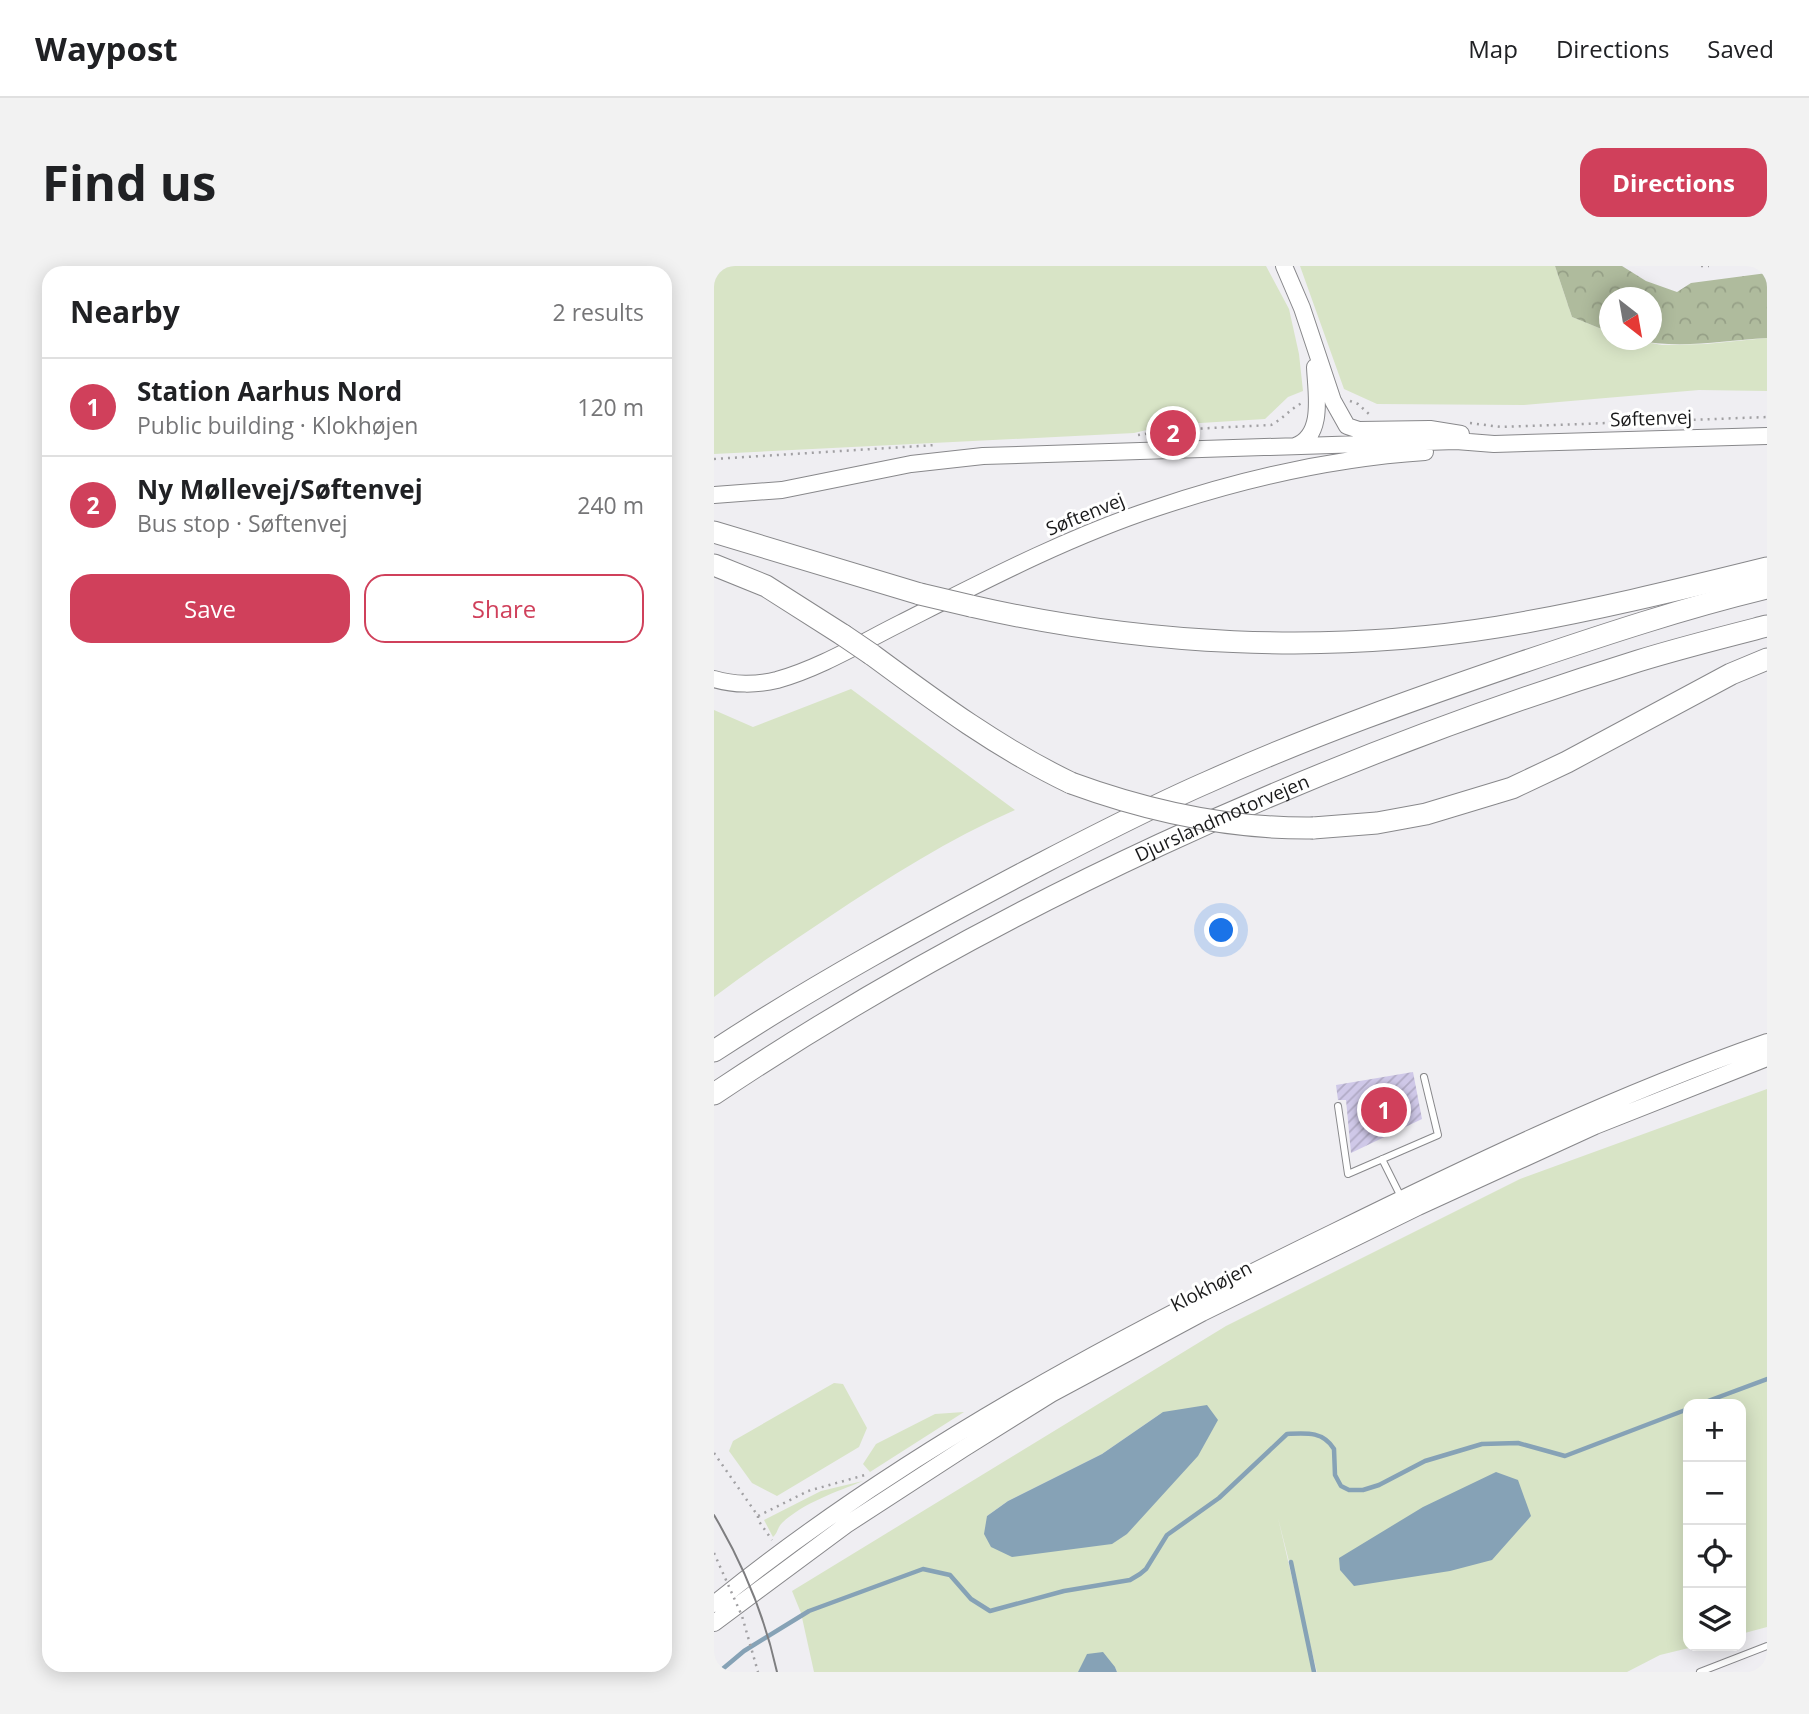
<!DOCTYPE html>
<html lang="en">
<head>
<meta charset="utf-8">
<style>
  body { margin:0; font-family:"Open Sans",sans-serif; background:#f2f2f2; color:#202124 }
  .controls { position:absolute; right:21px; bottom:21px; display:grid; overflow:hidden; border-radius:14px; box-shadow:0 4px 18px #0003 }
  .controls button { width:63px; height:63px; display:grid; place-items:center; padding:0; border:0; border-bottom:2px solid #e0e0e0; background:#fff; color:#202124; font:35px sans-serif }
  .compass { position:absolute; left:885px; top:21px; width:63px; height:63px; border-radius:50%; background:#fff; box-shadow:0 4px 18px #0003; rotate:149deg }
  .you { position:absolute; left:508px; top:665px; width:24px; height:24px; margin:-18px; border:5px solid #fff; border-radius:50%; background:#1a73e8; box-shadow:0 0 0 10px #1a73e833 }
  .badge { display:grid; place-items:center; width:46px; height:46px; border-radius:50%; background:#d0405b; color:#fff; font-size:23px; font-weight:700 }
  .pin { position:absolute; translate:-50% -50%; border:4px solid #fff; box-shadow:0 2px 7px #0006 }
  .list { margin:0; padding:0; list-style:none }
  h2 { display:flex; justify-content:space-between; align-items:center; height:91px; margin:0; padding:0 28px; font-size:30px }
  h2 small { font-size:23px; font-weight:400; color:#757577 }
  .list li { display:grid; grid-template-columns:46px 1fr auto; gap:21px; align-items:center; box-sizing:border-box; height:98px; padding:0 28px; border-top:2px solid #e0e0e0 }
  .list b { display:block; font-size:26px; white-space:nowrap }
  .list p { margin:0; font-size:23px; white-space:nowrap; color:#757577 }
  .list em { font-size:23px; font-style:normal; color:#757577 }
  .actions { display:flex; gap:14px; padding:21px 28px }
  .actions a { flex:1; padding:16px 0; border:2px solid #d0405b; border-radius:21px; text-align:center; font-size:24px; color:#d0405b }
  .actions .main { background:#d0405b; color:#fff }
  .icon { flex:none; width:38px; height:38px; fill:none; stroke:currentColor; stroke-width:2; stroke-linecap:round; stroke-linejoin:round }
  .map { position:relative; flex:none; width:1053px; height:1406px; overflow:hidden; border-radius:21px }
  header { display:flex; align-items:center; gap:42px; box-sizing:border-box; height:98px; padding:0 35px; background:#fff; border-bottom:2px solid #e0e0e0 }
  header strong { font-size:33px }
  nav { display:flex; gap:38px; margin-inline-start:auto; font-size:24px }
  .intro { display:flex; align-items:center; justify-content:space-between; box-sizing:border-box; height:168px; padding:0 42px }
  h1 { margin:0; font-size:49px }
  .button { padding:18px 32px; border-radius:21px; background:#d0405b; color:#fff; font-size:24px; font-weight:700 }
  main { display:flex; gap:42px; padding:0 42px }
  aside { flex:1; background:#fff; border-radius:21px; box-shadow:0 4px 18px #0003 }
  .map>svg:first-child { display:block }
</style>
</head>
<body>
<header>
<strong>Waypost</strong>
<nav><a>Map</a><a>Directions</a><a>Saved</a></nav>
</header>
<div class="intro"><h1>Find us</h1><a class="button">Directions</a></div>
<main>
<aside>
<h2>Nearby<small>2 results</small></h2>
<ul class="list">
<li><span class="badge">1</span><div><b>Station Aarhus Nord</b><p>Public building · Klokhøjen</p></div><em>120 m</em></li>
<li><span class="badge">2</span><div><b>Ny Møllevej/Søftenvej</b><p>Bus stop · Søftenvej</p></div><em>240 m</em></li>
</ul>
<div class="actions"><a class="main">Save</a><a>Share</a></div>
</aside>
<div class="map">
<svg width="1053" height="1406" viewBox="0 0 1053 1406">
  <defs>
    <pattern id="forest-crowns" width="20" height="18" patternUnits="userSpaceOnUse" patternTransform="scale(1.75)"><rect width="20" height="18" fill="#afbb9d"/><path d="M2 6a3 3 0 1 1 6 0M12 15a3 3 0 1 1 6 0" fill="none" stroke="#96a087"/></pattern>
    <pattern id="building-hatch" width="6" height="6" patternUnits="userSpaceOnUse" patternTransform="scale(1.75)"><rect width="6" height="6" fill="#cfc8e8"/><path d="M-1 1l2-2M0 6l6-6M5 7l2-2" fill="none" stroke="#b1abc6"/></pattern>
  </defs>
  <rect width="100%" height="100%" fill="#efeef2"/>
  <path fill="#d8e4c6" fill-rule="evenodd" d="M0 0H552L575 43 585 88 589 125 574 131 551 153 454 159 420 167 0 188Z
    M586 0H841L858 51 895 66 896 74H920L948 79 992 78 1053 72V125L985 124 810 139 663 138 630 123Z
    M137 423 301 544C235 573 175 611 115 651 76 677 37 703 0 731V444L39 461Z
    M1053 823V1361L1027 1368V1138H974V1380H983L946 1389 913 1406H603L564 1252 600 1406H403L401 1401 364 1406H100L87 1347 78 1325 512 1060 806 913ZM449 1146 277 1281 273 1250 294 1235 388 1188Z
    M120 1117 129 1118 153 1162 145 1181 63 1230 38 1217 15 1185 19 1175Z
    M250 1146 156 1206 149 1198 162 1178 221 1148Z
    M149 1215C122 1226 89 1237 68 1257 63 1262 64 1267 59 1271L50 1254 107 1225Z"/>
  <path fill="url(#forest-crowns)" d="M841 0H908L932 15 963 26 977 17 1053 7V72C1005 75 967 83 920 74H938V32H896L895 66 858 51Z"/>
  <path fill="#86a2b6" d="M493 1139 504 1154 484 1190 413 1268 398 1278 298 1291 277 1281 270 1268 273 1250 294 1235 388 1188 449 1146Z
    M782 1206 804 1214 817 1250 778 1294 736 1305 640 1320 626 1304 625 1292 709 1241Z
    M389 1386 401 1401 403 1406H364L373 1388Z"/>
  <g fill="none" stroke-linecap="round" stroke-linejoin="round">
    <path stroke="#86a2b6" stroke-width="4.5" d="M986 1138 1053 1113
      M577 1296 600 1406
      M5 1406 30 1385 95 1345 209 1303 236 1309 257 1333 276 1345 350 1325 416 1314 426 1308 432 1303 453 1269 505 1232 573 1168C592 1167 609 1165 620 1183L621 1209 627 1220 635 1224H649L665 1219 711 1195 768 1178 804 1177 851 1190 974 1143"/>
  </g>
  <path fill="url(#building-hatch)" d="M699 806 708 853 637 887 632 834H624L622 819Z"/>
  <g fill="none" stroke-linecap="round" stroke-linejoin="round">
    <defs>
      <path id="lane" d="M624 840 634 908 724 869 710 811
        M668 893 687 931
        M986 1406 1053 1380"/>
      <path id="secondary" d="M570 0 588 42 619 135 633 160 645 164 716 163 747 168
        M581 180C611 170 602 126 601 101
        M0 229 68 224 197 198 269 190 742 175 780 178 1053 170
        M0 413C19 419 43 419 63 414 106 402 147 377 187 357 270 315 354 271 442 242 528 213 621 192 711 186
        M0 1338C187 1186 402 1072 618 967 760 897 904 828 1053 776
        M0 1357 132 1259 249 1183 337 1128 488 1047 704 941 881 860 1053 792"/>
      <g id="highway">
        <path d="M0 266 206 328"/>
        <path d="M0 299 52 320 129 369"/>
        <path d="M257 340C428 379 610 389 784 361 874 346 964 324 1053 302"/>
        <path d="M157 388C222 436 284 482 357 517"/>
        <path d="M599 562 663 557 712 548 798 522 853 496 1017 408 1053 393"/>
        <path d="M0 785C102 718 209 660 317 603 375 573 434 542 494 516 596 470 703 432 809 396 889 369 970 342 1053 322"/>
        <path id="s1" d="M0 828C280 640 603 495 924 395 966 382 1010 371 1053 360"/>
      </g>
    </defs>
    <use href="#lane" stroke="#88888b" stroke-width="8"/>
    <use href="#secondary" stroke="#88888b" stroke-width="18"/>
    <use href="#highway" stroke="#88888b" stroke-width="23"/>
    <path stroke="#a1a0a3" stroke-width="2.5" stroke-dasharray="2 5" stroke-linecap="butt" d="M987 0H995
      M636 135 644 138 656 149
      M756 157 787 161 1053 151
      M424 169 457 164 557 159C569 153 576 143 588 137
      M0 193 222 179
      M0 1187 44 1250 94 1225 151 1209
      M44 1250V1254L58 1274"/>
    <use href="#lane" stroke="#fff" stroke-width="6"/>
    <use href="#secondary" stroke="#fff" stroke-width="16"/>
    <use href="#highway" stroke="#fff" stroke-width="21"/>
    <path stroke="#7e7e80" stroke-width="2" d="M0 1249C29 1298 51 1351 63 1406"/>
    <defs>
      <path id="highway-bridge" d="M206 328 257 340
        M129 369 157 388
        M357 517C436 546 515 563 599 562"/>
    </defs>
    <use href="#highway-bridge" stroke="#88888b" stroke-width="23" stroke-linecap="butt"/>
    <path stroke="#a1a0a3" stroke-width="2.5" stroke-dasharray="2 5" stroke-linecap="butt" d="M0 1287 28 1350 44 1406"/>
    <use href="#highway-bridge" stroke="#fff" stroke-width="21"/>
  </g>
  <g text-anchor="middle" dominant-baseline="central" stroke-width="6" stroke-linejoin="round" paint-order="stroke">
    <g font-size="19" fill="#1a1a1b" stroke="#fff">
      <text transform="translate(937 152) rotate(-2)">Søftenvej</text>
      <text transform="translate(371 248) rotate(-22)">Søftenvej</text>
      <text stroke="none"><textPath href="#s1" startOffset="579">Djurslandmotorvejen</textPath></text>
      <text transform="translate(497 1020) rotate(-27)">Klokhøjen</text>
    </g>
  </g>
</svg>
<div class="controls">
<button>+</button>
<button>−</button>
<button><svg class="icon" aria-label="locate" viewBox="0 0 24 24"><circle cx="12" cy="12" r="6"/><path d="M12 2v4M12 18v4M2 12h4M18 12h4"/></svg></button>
<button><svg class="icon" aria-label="layers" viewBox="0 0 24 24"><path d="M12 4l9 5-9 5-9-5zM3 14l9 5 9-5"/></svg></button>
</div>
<svg class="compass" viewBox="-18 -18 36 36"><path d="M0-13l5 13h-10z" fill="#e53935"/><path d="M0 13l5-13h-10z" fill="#757577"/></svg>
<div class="you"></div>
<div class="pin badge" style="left:670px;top:844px">1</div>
<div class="pin badge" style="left:459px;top:167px">2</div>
</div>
</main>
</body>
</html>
